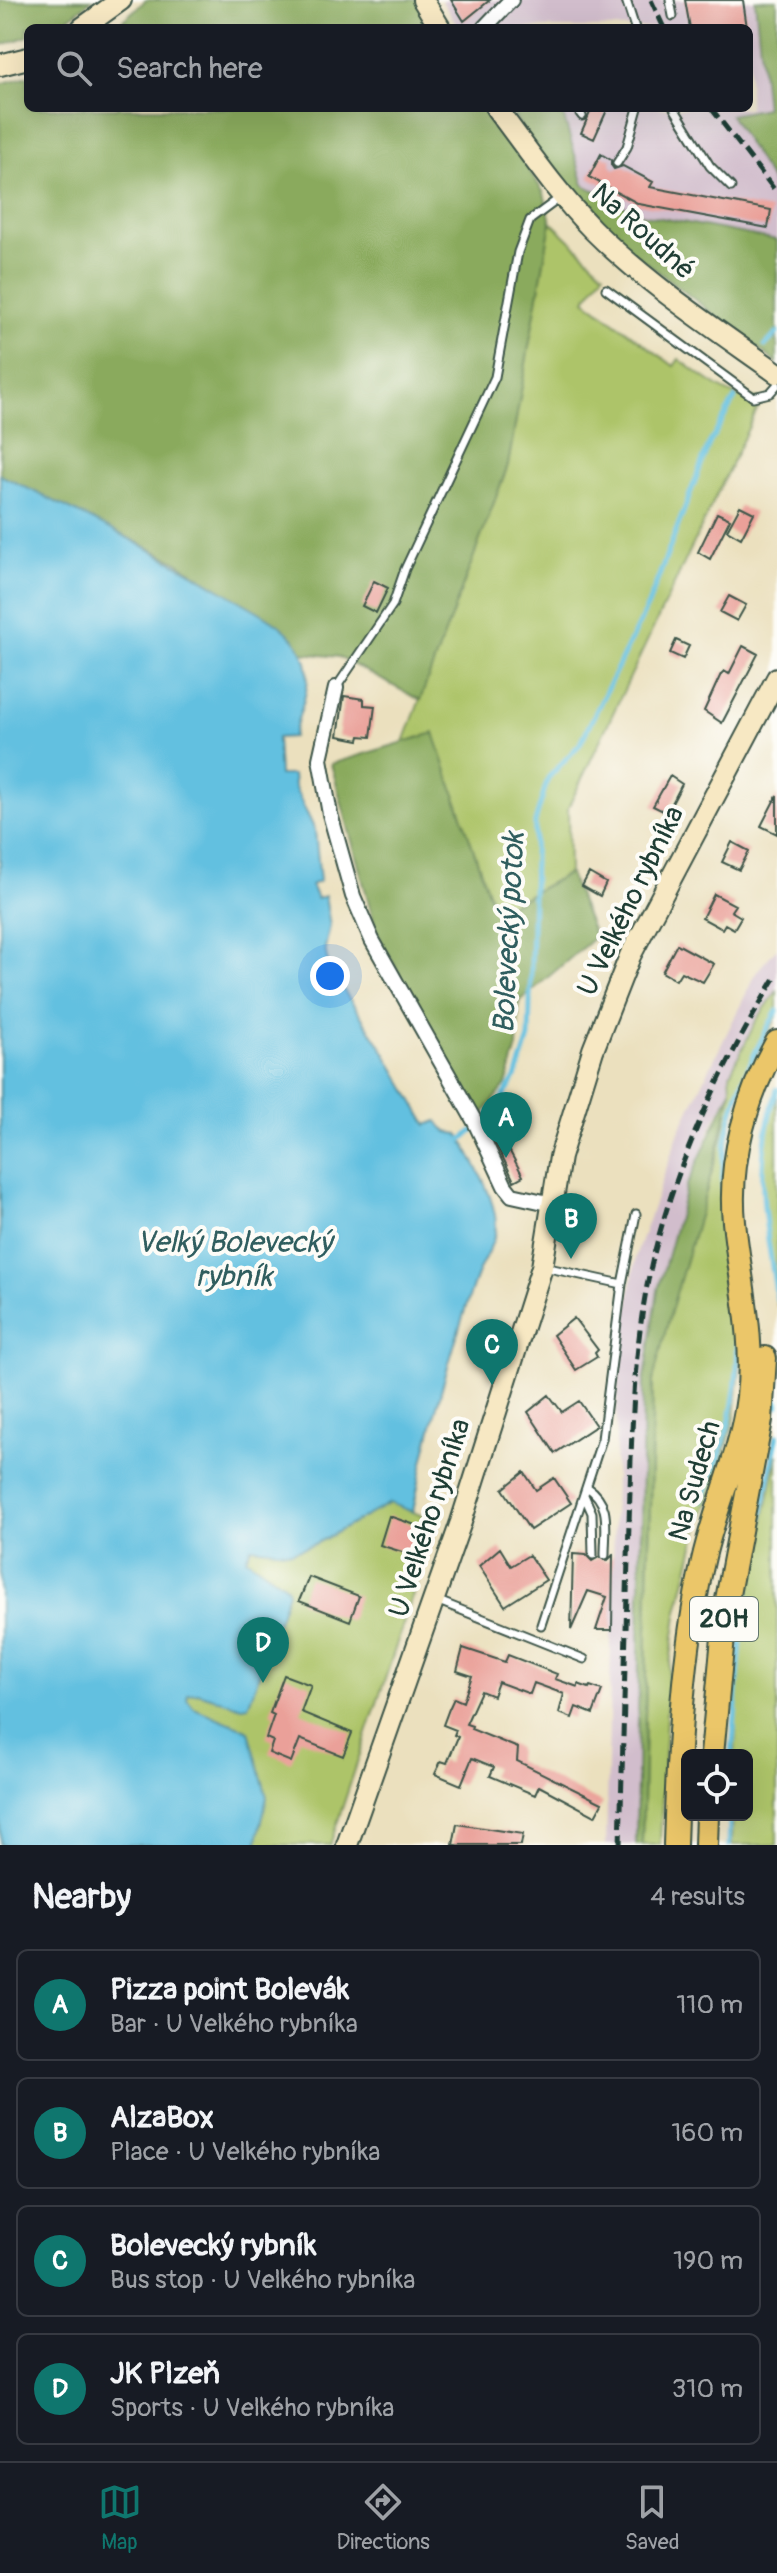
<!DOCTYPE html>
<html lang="en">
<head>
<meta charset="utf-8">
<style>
  body { margin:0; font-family:Pangolin,sans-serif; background:#242831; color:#f1f3f6 }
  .controls { position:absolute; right:24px; bottom:24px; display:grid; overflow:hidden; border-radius:12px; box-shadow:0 8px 32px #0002 }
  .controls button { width:72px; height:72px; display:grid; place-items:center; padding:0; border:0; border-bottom:2px solid #363941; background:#171b24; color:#f1f3f6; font:40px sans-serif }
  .you { position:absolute; left:330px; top:976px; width:28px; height:28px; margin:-20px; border:6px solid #fff; border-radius:50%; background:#1a73e8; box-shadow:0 0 0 12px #1a73e833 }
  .badge { display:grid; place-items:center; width:52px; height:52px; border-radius:50%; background:#0f766e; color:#fff; font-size:26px; font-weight:700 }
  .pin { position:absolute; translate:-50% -66px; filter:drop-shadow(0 2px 4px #0008) }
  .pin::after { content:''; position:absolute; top:42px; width:28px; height:24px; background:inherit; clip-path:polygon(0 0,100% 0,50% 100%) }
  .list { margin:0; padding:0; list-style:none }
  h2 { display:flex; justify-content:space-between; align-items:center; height:104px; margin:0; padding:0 32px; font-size:34px }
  h2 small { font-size:26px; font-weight:400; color:#9ea1a6 }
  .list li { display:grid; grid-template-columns:52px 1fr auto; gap:24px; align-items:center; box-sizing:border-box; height:112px; margin:0 16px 16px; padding:0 16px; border:2px solid #363941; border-radius:12px }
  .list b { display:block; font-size:30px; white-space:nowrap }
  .list p { margin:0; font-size:26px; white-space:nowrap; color:#9ea1a6 }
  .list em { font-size:26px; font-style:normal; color:#9ea1a6 }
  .icon { flex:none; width:44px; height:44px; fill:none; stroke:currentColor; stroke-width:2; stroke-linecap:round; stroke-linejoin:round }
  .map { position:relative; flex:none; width:777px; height:1845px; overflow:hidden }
  .search { position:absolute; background:#171b24; box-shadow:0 8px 32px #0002; left:24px; right:24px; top:24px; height:88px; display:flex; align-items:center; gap:20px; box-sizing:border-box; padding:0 28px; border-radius:12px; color:#9ea1a6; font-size:30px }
  .sheet { height:616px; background:#171b24 }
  nav { display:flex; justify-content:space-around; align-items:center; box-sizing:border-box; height:112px; border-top:2px solid #363941; background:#171b24; font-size:22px; color:#9ea1a6 }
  nav a { display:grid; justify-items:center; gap:4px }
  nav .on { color:#0f766e }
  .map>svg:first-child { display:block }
</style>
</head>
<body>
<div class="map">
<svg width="777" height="1845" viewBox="0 0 777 1845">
  <rect width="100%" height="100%" fill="#fdfcf7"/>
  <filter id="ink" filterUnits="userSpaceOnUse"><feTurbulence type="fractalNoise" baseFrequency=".0125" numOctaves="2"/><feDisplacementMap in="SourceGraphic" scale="16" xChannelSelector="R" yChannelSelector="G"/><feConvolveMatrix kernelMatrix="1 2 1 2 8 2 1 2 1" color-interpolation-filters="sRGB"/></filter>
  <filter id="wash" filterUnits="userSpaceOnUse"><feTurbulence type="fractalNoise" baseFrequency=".006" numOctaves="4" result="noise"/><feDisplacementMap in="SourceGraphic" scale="32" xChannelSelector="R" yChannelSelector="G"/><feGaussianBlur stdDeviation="1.8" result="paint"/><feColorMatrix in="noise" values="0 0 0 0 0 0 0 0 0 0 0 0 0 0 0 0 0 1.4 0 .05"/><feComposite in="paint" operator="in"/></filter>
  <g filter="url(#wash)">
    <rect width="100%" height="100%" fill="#ebe0be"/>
    <path fill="#d1bdcc" d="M441 0H755L766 108 730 116 777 190V240L640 214 584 185 561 108H749V28H459Z
      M777 948V1008L715 1119 687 1185 658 1290 643 1392 636 1845H606L617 1398 623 1340 636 1255 679 1132 757 971Z"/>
    <path fill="#adc469" stroke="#66804e" stroke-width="2" d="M551 222 604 273 585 300 674 366 679 359C704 377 730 401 762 399L568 808 569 873 495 913 434 734 404 742 508 465Z
      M777 991V1016L742 1087 731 1120 725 1157 724 1177 742 1349 735 1416 717 1482 700 1521 677 1615 668 1677 660 1845H642L653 1381 662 1339 722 1138 731 1090 730 1074 756 1021Z
      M777 1093V1306C768 1237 748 1160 777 1093Z
      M211 1450 423 1456 413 1512 437 1522 330 1845H100Z
      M777 1455V1845H732L733 1815H747V1755H735L737 1693 745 1613Z"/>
    <path fill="#8aaa5d" stroke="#547448" stroke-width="2" d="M0 0H92L57 27 28 28V36L0 46Z
      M146 0H417L435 28H114Z
      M755 0H777V190L730 115 766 108Z
      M28 76V108H488L544 193 551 222 508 465 420 700 339 657 303 653 293 639 176 561 0 475V84Z
      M509 108H561L584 185 640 214 777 240V363L617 240 576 200 527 137Z
      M434 733 495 913 569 873 595 937 519 1002 517 1047 506 1085 479 1119 377 933 331 764Z
      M731 1090C712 1189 675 1283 653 1381L642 1845H636L643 1391 658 1290 687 1185Z"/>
    <path fill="#62c0e0" stroke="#407e8a" stroke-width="2" d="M0 475C79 513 158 551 233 597 258 612 291 626 303 654 316 682 299 709 293 737L277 738 279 775H293L294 786 315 830 320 881 311 885 317 899 325 896 330 926 325 948 329 968 384 1051 427 1125 437 1121 447 1132 459 1134C472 1158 495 1196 496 1224 496 1244 483 1258 477 1275 472 1287 469 1299 465 1310 444 1377 425 1444 413 1512L390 1503 317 1543 292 1552 251 1547 246 1558 286 1586 288 1592 248 1706 242 1707 198 1693 188 1694 187 1699 194 1708 249 1731 267 1797 257 1845H0Z"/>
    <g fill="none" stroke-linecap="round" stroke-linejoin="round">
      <path stroke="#62c0e0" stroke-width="5" d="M765 346 777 333
        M777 1089C751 1168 766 1221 777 1300
        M458 1142 479 1127 500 1102 517 1075 529 1038 535 822 548 778 580 744 648 605 709 444 735 398
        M723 1195C719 1127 744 1069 777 1011
        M777 1401V1406
        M702 1501C727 1445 743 1386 736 1324
        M732 1755 743 1613 777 1436
        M729 1845 730 1815"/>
    </g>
    <g id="blocks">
      <path fill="#eaa099" d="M451 0H490L464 21Z
        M685 0H743L747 28H690Z
        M592 108H608L594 139 581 133Z
        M601 154 611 160V165L614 169 623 166 653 182 650 187 771 210 768 228 639 204 589 177Z
        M740 506 754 513 741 538 727 530Z
        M717 513 730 519 710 559 698 552Z
        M374 581 388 588 376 613 362 606Z
        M729 596 746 605 737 621 720 612Z
        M676 640 689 646 683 659 670 653Z
        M743 646 758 654 722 723 704 711 721 674 724 671 729 674Z
        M344 696 364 699V705L375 706 371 737 360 736 359 740 338 736Z
        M670 776 682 784 667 813 653 806Z
        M777 795V834L761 826Z
        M732 842 749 851 739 870 722 862Z
        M589 873 606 883 600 896 582 886Z
        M714 894 735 905 731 911 741 917 734 929 725 924 722 929 702 918Z
        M677 944 714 964 703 982 681 972 676 980 662 972Z
        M500 1133 523 1176 514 1181 493 1137Z
        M574 1318 598 1350 595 1353 597 1357 576 1370 553 1335Z
        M549 1395 562 1412 579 1401 596 1426 555 1453 528 1412Z
        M524 1472 536 1490 554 1478 571 1503 530 1530 503 1489Z
        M389 1516 427 1529 418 1557 380 1545Z
        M500 1548 511 1566 529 1555 546 1580 505 1606 479 1566Z
        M573 1554 586 1555 592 1561 599 1557 607 1561 613 1555 612 1630H596L607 1597 588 1591 571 1630Z
        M309 1577 359 1596 350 1621 299 1601Z
        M463 1648 505 1662 508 1655 557 1674 555 1679 578 1687V1684L589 1688 590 1686 602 1690 593 1714 576 1707 572 1718 559 1713 564 1694 534 1683 530 1694 498 1682 493 1696 481 1691 466 1724 472 1726 471 1729 518 1748 517 1761 602 1803 595 1816 539 1786 535 1795 490 1776 494 1767 472 1758 461 1785 435 1774 441 1761 447 1763 458 1737 454 1735 456 1730 443 1725 449 1709 454 1698 463 1702 472 1676 457 1671Z
        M284 1675 311 1685 301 1712 352 1733 343 1756 300 1739 291 1762 269 1753 273 1741 266 1738 274 1715 270 1713Z
        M457 1824 523 1834 521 1845H453Z"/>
    </g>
  </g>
  <g filter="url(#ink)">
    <use href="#blocks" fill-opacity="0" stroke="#3e5549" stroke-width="2"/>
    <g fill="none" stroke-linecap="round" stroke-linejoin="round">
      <defs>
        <path id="lane" d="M626 0 635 28
          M670 0 673 16
          M576 108 582 116
          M674 108 710 166 731 187
          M617 163 627 147 638 108
          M606 289 753 397 770 393 777 385
          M336 688 393 604 405 569 495 377 518 252 530 220 561 197
          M622 1284 636 1214
          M587 1487C612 1503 605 1528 605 1555
          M584 1495 592 1513 593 1555
          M436 1600 584 1659
          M541 1625 602 1439 622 1284 544 1267"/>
        <path id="street" d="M484 28 511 0
          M336 688 320 759 330 814 353 896 372 940 475 1122 505 1186 512 1195 553 1204"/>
        <path id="secondary" d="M423 0 440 28
          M82 28 121 0
          M0 65 28 58
          M496 108C527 149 556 192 592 229 647 284 714 328 777 373
          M347 1845 461 1522 542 1267 560 1157 593 1050 630 956 777 678"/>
        <path id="primary" d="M712 1755 726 1605 761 1420 765 1358
          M675 1845C678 1749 682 1655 703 1561 715 1506 741 1454 748 1397 755 1338 740 1281 734 1222 728 1160 747 1095 777 1042
          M706 1845 707 1815"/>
      </defs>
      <use href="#lane" stroke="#3e5549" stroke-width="11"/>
      <use href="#street" stroke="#3e5549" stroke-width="18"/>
      <use href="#secondary" stroke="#3e5549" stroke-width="24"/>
      <use href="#primary" stroke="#3e5549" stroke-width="26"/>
      <use href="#lane" stroke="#fff" stroke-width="7"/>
      <use href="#street" stroke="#fff" stroke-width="14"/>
      <use href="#secondary" stroke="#f7e8c3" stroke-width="20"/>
      <use href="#primary" stroke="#ebc669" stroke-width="22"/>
      <path stroke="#1f3d34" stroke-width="5" stroke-dasharray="12 6" stroke-linecap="butt" d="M651 0 664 28
        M711 108 777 193
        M620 1845C623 1738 626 1630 629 1523 632 1434 632 1345 653 1258 678 1157 723 1063 777 975"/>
    </g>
  </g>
  <g text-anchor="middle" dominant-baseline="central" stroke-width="8" stroke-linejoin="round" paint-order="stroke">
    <rect fill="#fdfcf7" stroke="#62766e" stroke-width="2" x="690" y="1597" width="68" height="44" rx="6"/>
    <g font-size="26" font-weight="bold" fill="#1f3d34">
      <text x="724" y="1619">20H</text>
    </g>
    <g font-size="28" fill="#1f3d34" stroke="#fdfcf7">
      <text transform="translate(643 232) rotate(42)">Na Roudné</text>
      <text transform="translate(631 901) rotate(-64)">U Velkého rybníka</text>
      <text transform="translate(695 1481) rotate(-74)">Na Sudech</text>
      <text transform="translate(430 1518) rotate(-72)">U Velkého rybníka</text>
    </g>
    <g font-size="30" font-style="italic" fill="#305e5f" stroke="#fdfcf7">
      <text transform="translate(509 933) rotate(-87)">Bolevecký potok</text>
      <text x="234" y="1242">Velký Bolevecký<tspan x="234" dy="34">rybník</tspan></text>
    </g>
  </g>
</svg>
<div class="controls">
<button><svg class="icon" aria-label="locate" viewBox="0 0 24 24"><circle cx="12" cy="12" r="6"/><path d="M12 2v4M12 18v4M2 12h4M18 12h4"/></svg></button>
</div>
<div class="you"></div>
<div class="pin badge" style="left:506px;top:1158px">A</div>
<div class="pin badge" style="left:571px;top:1259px">B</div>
<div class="pin badge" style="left:492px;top:1385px">C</div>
<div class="pin badge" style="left:263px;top:1683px">D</div>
<div class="search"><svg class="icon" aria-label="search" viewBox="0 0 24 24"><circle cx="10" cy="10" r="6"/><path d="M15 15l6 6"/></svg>Search here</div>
</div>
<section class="sheet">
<h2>Nearby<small>4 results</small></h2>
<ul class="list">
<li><span class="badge">A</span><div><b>Pizza point Bolevák</b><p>Bar · U Velkého rybníka</p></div><em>110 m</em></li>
<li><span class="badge">B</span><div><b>AlzaBox</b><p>Place · U Velkého rybníka</p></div><em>160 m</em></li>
<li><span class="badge">C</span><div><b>Bolevecký rybník</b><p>Bus stop · U Velkého rybníka</p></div><em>190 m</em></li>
<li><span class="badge">D</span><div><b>JK Plzeň</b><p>Sports · U Velkého rybníka</p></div><em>310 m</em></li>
</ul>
</section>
<nav>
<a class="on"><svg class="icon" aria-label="map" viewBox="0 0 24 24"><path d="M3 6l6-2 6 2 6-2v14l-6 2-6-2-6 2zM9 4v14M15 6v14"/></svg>Map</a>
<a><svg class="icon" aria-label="directions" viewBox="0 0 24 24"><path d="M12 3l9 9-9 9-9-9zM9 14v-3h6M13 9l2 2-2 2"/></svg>Directions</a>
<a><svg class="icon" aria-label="saved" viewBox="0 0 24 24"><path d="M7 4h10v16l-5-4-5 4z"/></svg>Saved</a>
</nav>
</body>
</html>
